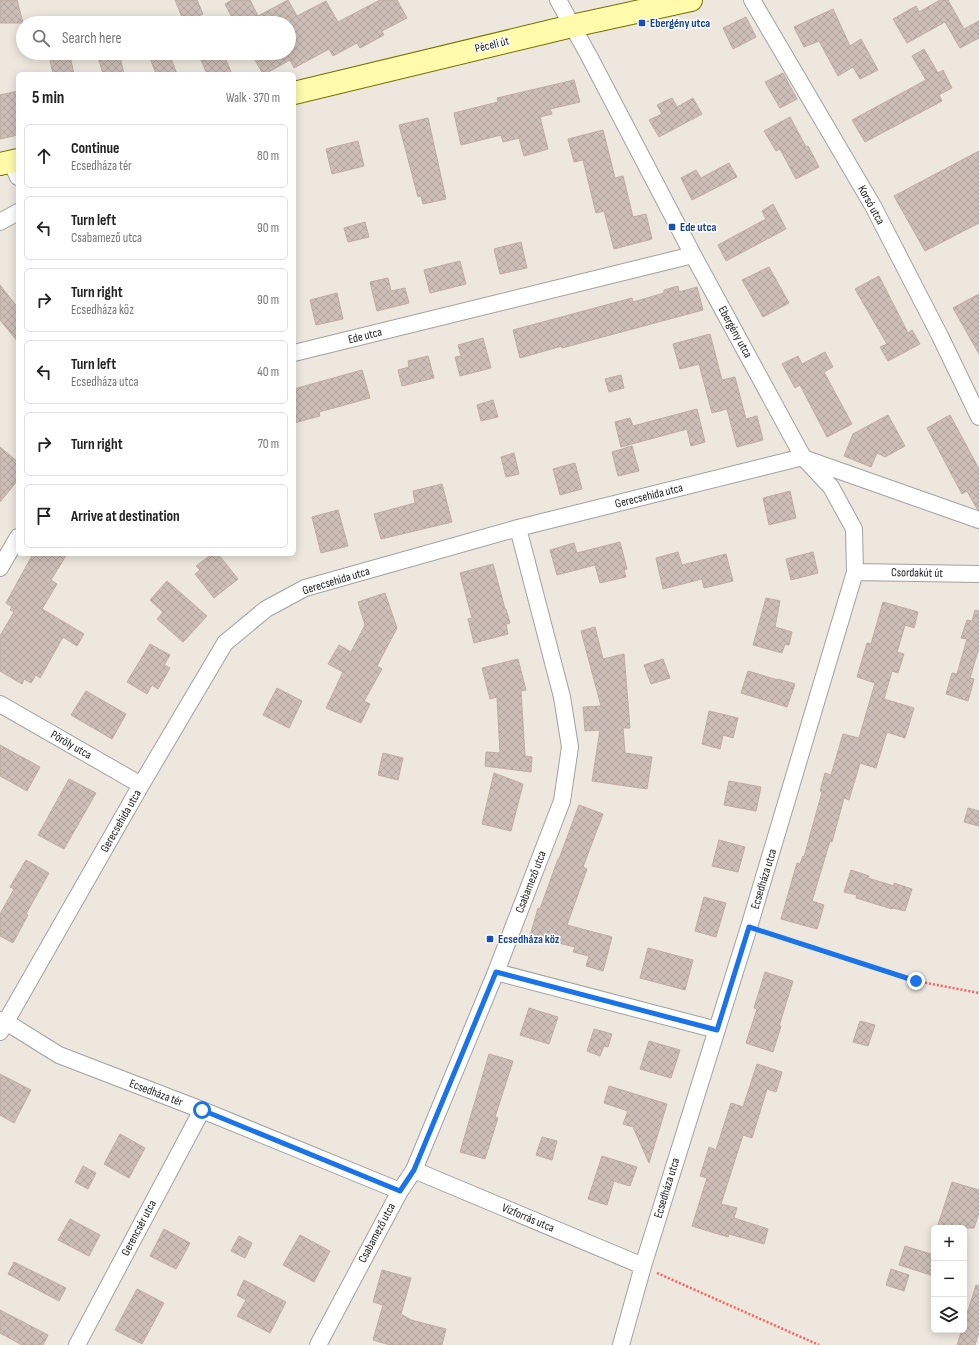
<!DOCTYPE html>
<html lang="en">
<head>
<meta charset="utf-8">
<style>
  body { margin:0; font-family:"Sofia Sans Condensed",sans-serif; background:#f6f6f6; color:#222 }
  .controls { position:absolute; right:12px; bottom:12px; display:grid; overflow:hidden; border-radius:6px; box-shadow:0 2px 10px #0003 }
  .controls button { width:36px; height:36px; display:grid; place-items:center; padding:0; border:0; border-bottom:1px solid #e0e0e0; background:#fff; color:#222; font:20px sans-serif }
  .stop { position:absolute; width:12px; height:12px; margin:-9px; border:3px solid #1a73e8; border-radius:50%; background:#fff }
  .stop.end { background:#1a73e8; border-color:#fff; box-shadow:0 1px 4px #0008 }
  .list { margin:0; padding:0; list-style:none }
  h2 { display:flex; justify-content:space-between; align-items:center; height:52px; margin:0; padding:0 16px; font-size:17px }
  h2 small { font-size:13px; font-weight:400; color:#767676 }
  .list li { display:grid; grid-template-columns:26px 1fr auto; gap:12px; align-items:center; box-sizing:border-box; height:64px; margin:0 8px 8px; padding:0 8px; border:1px solid #e0e0e0; border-radius:6px }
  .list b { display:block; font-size:15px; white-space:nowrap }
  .list p { margin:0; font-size:13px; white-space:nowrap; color:#767676 }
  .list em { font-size:13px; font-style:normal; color:#767676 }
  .icon { flex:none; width:22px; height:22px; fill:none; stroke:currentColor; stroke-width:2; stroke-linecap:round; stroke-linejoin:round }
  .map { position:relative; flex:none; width:979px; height:1345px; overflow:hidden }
  .search { position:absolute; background:#fff; box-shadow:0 2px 10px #0003; left:16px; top:16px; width:280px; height:44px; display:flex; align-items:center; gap:10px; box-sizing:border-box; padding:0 14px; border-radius:22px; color:#767676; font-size:15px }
  .panel { position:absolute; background:#fff; box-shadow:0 2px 10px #0003; left:16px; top:72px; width:280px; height:484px; border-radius:6px }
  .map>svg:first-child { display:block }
</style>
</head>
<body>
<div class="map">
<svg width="979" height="1345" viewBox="0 0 979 1345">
  <defs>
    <pattern id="building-cross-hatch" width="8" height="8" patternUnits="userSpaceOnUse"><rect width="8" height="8" fill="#cdbfb7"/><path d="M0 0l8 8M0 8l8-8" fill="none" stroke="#afa49d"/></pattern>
  </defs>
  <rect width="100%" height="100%" fill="#ede7de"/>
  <path fill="url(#building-cross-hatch)" stroke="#c0aba0" d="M0 0H17L23 23H0Z
    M175 0H197L203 14 184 22Z
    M232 0H250L258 16 288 0 297 16 326 1 338 22 380 0H397L407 18 382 31 384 35 360 48 357 43 333 56 329 49 294 68 290 60 265 74H263L251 53H289V23H235L225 4Z
    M940 0H948L964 29 979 21V38L960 48 945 22 907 43 893 19 916 6 919 12Z
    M833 9 850 46 861 39 878 70 860 79 853 67 838 76 819 41 804 47 794 27Z
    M746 17 756 37 733 49 723 28Z
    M924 49 938 73 943 70 952 88 939 95 942 101 865 142 852 120 926 80 912 56Z
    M113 53H119L124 74H103L98 57Z
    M148 53H169L177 74H156Z
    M198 53H223L232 74H207Z
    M70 56 74 74H53L50 61Z
    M783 73 797 99 780 108 765 82Z
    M574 80 580 102 550 109 552 114 540 117 548 149 524 156 519 138 503 142 501 135 461 145 454 113 498 102 497 98Z
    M18 91V135L0 139V95Z
    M672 98 677 107 693 98 702 114 659 137 649 120 662 114 657 105Z
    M790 117 806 147 808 146 819 167 796 179 780 149 776 151 764 131Z
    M428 118 446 199 423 204 421 196 418 197 399 125Z
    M603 130 615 178 623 176 633 217 646 214 652 239 614 249 604 211 596 213 583 160 574 162 568 139Z
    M358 141 364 166 332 174 326 149Z
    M979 151V223L925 251 894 196Z
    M729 163 737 177 692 200 681 178 696 170 701 178Z
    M773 204 786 229 726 261 718 245 766 219 762 211Z
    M365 222 369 237 348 242 344 228Z
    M521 242 527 268 500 274 494 249Z
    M460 261 466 284 430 293 424 270Z
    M769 267 789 303 763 317 742 280Z
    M879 276 908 333 912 330 920 344 888 361 880 347 887 344 855 289Z
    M388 278 391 291 405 288 409 303 377 311 370 282Z
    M0 285 18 308V342L0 320Z
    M678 286 679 292 697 287 703 310 562 348V346L520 358 513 330 632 298 633 302 664 293V290Z
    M337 293 343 319 316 325 310 300Z
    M979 294V354L953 308Z
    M710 334 722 380 735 377 746 419 757 416 763 440 737 447 727 409 712 413 699 364 680 369 673 344Z
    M483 338 491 368 460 376 455 357 461 356 458 345Z
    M825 352 833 367 824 372 852 424 827 437 800 385 795 388 782 364 798 356 802 364Z
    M428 356 434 378 402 386 398 370 409 367 408 361Z
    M362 370 370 398 319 412 320 416 294 423V389Z
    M621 375 624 388 609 392 605 379Z
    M493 400 498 417 481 421 477 405Z
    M697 409 705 442 691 446 687 429 621 447 615 422 630 418 633 426Z
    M888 415 905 446 885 457 877 453 871 467 844 456 853 434Z
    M950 415 979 469V510L977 509 967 491 962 494 927 428Z
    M632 446 639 471 618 476 612 452Z
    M0 447 18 462V480L0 502Z
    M514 453 519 474 506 477 501 457Z
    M575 463 582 489 560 495 553 469Z
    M442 484 452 522 381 539 374 514 415 503 413 491Z
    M790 491 796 518 769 525 763 498Z
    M338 510 348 546 321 553 312 517Z
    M620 542 627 569 624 570 626 577 600 583 595 565 557 575 550 550 574 543 577 553Z
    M678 552 682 565 726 554 733 581 704 588 702 579 663 589 656 558Z
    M813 552 818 573 791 580 786 559Z
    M33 554H67L51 580 57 584 42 609 84 634 77 646 63 637 40 678 36 675 31 683 24 679 22 684 0 671V636L14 612 10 610 12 607 6 603Z
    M212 554H218L238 579 214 598 195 574 200 570 196 566Z
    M493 564 505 609H506L510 623 506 624 508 634 474 643 468 619 472 618 460 573Z
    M167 581 207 616 183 642 157 619 163 612 150 600Z
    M385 593 397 628 377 666 382 669 364 701 370 704 361 723 326 708 343 672 328 664 339 645 351 652 365 625 358 602Z
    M766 598 780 601 775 627 792 632 789 645 785 644 782 653 753 645Z
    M883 602 918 612 914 628 905 625 897 652 904 654 898 673 892 671 884 699 914 708 905 738 887 732 876 768 860 763 849 800 844 798 832 842 830 841 812 901 824 905 817 929 781 919 797 863 800 864 803 856 804 857 822 792 820 791 825 773 831 775 843 734 859 738 875 683 857 677 867 643 871 644Z
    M975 610 979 611V648L970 678 974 679 968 701 946 694 952 673 957 674 967 639 961 638 967 620 972 621Z
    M595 627 603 659 624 654 630 728H623L625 753 652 757 647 789 592 781 600 730 585 731 583 707 601 706 581 631Z
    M150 644 170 655 164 665 170 668 158 689 152 685 147 694 127 682Z
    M518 659 526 690 521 691 525 756 532 757 531 772 485 766 486 752 500 753 497 697 490 699 482 668Z
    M663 659 670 678 651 684 644 665Z
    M748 671 778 680V679L795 684 787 707 741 693Z
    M277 688 302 701 289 728 263 715Z
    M86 691 126 714 112 739 71 715Z
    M709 711 738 718 733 738 723 735 720 749 702 744Z
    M0 745 40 767 27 791 0 776Z
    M383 753 403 758 398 780 378 775Z
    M494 773 523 784 511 831 482 824Z
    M69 779 96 793 64 849 38 835Z
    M729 781 761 787 756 811 724 805Z
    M579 805 603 814 583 867 587 869 567 925 612 937 603 971 586 966 589 956 573 952 575 947 530 936 538 908 540 909 558 859H559Z
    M968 808 979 811V826L964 822Z
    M719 840 745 847 738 872 712 866Z
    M26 860 49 873 26 914 28 915 13 943 0 936V914L14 889 10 887Z
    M851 870 869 876 868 878 894 886V883L912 889 905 911 893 908 892 909 856 898 857 895 844 892Z
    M704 897 726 903 716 937 695 931Z
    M648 948 693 960 685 990 640 978Z
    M765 972 793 981 779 1026H781L773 1052 746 1043 757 1009 754 1008Z
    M529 1008 558 1017 549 1044 520 1035Z
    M860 1021 875 1025 868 1046 853 1042Z
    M594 1029 612 1034 608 1047 604 1046 600 1056 587 1051Z
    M649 1041 680 1050 671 1078 640 1069Z
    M489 1054 513 1061 495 1117 498 1118 485 1159 460 1152Z
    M757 1064 782 1072 776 1092 767 1089 752 1138 743 1135 721 1204 737 1208 734 1218 768 1229 764 1244 729 1234 728 1237 692 1226 707 1178 700 1176 709 1147 716 1150 731 1103 743 1107Z
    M0 1074 31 1090 14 1123 0 1115Z
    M609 1086 667 1104 649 1163 633 1127 623 1124 628 1111 604 1103Z
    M120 1134 145 1148 129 1178 104 1164Z
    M542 1137 557 1141 552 1160 536 1155Z
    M602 1156 637 1167 630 1186 614 1181 607 1205 588 1199Z
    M83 1166 96 1173 88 1189 75 1182Z
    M952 1182 979 1190V1213L974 1228H937Z
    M70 1219 100 1235 89 1256 58 1240Z
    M164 1229 190 1243 176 1269 150 1256Z
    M300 1235 330 1251 314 1282 283 1265Z
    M239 1236 252 1243 245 1258 231 1251Z
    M905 1246 934 1255V1276L899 1265Z
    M14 1262 66 1288 59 1301 8 1274Z
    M891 1269 909 1275 904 1291 886 1285Z
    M382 1270 411 1278 401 1314 411 1320 446 1329 442 1345H390L373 1340 383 1305 373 1302Z
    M244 1280 286 1302 270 1333 237 1316 246 1300 237 1295Z
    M976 1285 979 1286V1332L975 1345H957L962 1330H964V1323Z
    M137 1289 164 1303 142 1344 115 1330Z
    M0 1310 48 1335 43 1345H22L0 1333Z"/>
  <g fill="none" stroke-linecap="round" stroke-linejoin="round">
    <defs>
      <path id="street" d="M558 0 589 56 693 255 803 457 831 487 854 529 855 572 749 927 643 1266 621 1345
        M752 0 873 206 940 336 979 417
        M11 162 18 177
        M0 222 18 212
        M294 353 693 255
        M806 459 979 520
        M0 568 18 537
        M855 572 979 574
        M0 704 141 785
        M496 972 717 1030
        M0 1020 6 1022 59 1055 202 1110 400 1191
        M0 1032 141 785 225 643 266 609 305 588 518 528 803 457
        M414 1170 643 1266
        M77 1345 202 1110
        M318 1345 400 1191 414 1170 496 972 562 801 570 747 562 697 518 528"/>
      <path id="secondary" d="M294 93 572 26 691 0
        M0 164 18 160"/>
    </defs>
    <use href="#street" stroke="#a1a1a1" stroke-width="18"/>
    <use href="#secondary" stroke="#727300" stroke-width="24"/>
    <path stroke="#ff5e5e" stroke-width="2.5" stroke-dasharray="2 2" stroke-linecap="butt" d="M765 932 916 981 979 993
      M657 1273 819 1345"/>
    <use href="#street" stroke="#fff" stroke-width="16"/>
    <use href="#secondary" stroke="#fffbab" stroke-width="22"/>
  </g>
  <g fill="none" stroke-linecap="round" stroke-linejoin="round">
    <path stroke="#1a73e8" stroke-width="5" d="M202 1110 400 1191 414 1170 496 972 717 1030 749 927 916 981"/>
  </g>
  <g fill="#1a4fb4" stroke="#fff" stroke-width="1.5">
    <rect x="638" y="19" width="8" height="8" rx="2"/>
    <rect x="668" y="223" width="8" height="8" rx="2"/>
    <rect x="486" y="935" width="8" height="8" rx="2"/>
  </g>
  <g text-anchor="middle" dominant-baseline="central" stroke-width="3" stroke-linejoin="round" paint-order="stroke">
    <g font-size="12" font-weight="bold" fill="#164399" stroke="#fff" text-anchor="start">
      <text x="650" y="23">Ebergény utca</text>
      <text x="680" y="227">Ede utca</text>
      <text x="498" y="939">Ecsedháza köz</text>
    </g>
    <g font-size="12" fill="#1a1a1a" stroke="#fff">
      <text transform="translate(492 45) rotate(-14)">Péceli út</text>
      <text transform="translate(871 205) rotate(61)">Korsó utca</text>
      <text transform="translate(735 332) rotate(61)">Ebergény utca</text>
      <text transform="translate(365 336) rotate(-14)">Ede utca</text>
      <text transform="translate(649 496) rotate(-14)">Gerecsehida utca</text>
      <text transform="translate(917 573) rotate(1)">Csordakút út</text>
      <text transform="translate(336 581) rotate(-17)">Gerecsehida utca</text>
      <text transform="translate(71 745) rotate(30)">Pöröly utca</text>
      <text transform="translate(121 821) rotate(-60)">Gerecsehida utca</text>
      <text transform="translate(764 879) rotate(-73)">Ecsedháza utca</text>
      <text transform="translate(531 882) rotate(-69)">Csabamező utca</text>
      <text transform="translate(156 1093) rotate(21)">Ecsedháza tér</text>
      <text transform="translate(667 1188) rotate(-73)">Ecsedháza utca</text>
      <text transform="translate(528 1218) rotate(23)">Vízforrás utca</text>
      <text transform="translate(139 1228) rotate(-62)">Gerencsér utca</text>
      <text transform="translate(377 1233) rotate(-62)">Csabamező utca</text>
    </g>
  </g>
</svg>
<div class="controls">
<button>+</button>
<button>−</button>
<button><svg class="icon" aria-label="layers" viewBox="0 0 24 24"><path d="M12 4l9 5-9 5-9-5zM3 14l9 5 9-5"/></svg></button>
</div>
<div class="stop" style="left:202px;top:1110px"></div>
<div class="stop end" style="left:916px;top:981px"></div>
<div class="search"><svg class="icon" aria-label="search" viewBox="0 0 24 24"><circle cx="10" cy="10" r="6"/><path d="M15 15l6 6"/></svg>Search here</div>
<section class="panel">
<h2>5 min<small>Walk · 370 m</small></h2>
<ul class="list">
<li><svg class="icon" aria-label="ahead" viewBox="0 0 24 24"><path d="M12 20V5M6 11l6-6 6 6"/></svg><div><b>Continue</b><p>Ecsedháza tér</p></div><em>80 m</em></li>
<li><svg class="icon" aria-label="left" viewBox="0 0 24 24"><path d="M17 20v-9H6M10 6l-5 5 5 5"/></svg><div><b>Turn left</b><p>Csabamező utca</p></div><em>90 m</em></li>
<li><svg class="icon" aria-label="right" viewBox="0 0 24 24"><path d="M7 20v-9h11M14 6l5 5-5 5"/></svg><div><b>Turn right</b><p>Ecsedháza köz</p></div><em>90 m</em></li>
<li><svg class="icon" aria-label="left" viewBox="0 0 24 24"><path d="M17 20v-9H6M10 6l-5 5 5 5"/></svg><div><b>Turn left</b><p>Ecsedháza utca</p></div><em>40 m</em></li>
<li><svg class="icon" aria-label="right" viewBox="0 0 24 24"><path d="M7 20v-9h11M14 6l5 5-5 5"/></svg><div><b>Turn right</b></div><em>70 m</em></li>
<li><svg class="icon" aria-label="arrive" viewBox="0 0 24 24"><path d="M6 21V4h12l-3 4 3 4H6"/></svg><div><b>Arrive at destination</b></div></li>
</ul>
</section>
</div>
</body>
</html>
